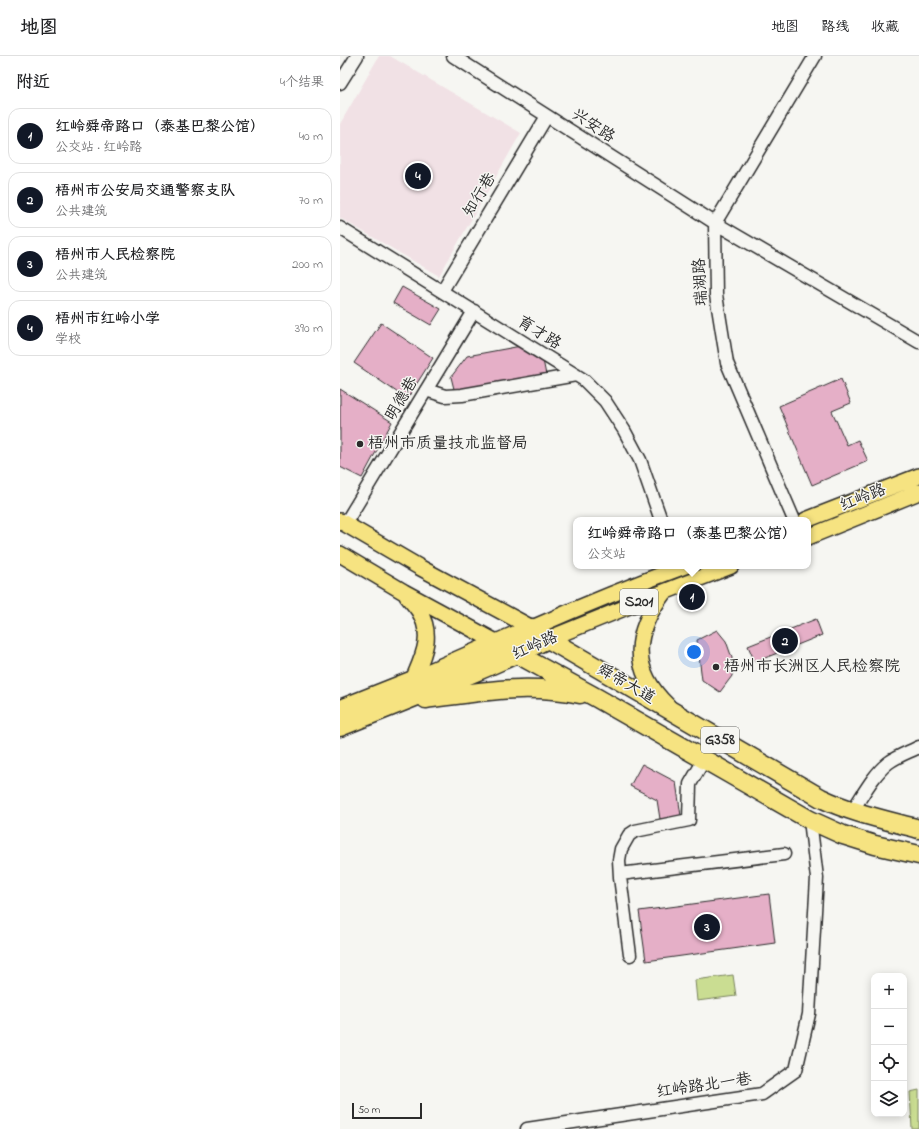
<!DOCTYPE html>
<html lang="zh">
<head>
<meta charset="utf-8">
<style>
  body { margin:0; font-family:"Indie Flower","LXGW WenKai TC",sans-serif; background:#f6f6f6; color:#202124 }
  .controls { position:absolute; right:12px; bottom:12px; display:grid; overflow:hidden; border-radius:8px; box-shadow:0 2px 10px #0003 }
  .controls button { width:36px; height:36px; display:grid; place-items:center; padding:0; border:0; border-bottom:1px solid #e0e0e0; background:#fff; color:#202124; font:20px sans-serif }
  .scale { position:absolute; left:12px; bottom:10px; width:70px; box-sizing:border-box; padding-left:4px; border:2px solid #2b2b2b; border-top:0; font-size:11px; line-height:14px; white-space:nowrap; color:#2b2b2b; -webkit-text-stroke:3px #f6f6f2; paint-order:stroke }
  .you { position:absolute; left:354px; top:596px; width:14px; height:14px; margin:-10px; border:3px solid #fff; border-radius:50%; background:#1a73e8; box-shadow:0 0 0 6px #1a73e833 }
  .badge { display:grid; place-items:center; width:26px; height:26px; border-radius:50%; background:#111827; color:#fff; font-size:13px; font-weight:700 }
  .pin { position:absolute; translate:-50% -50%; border:2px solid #fff; box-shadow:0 1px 4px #0006 }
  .popup { position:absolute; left:233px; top:461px; width:238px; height:52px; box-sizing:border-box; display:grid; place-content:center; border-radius:8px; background:#fff; filter:drop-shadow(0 1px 3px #0005); font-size:13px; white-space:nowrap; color:#757577 }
  .popup b { font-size:15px; color:#202124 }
  .popup::after { content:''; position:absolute; left:50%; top:100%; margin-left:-8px; border:8px solid transparent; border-top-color:#fff }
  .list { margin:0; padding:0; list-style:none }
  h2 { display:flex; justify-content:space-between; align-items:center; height:52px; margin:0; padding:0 16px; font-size:17px }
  h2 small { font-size:13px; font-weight:400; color:#757577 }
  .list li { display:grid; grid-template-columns:26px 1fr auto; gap:12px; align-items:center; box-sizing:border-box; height:56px; margin:0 8px 8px; padding:0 8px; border:1px solid #e0e0e0; border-radius:12px }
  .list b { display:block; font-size:15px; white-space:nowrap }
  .list p { margin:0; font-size:13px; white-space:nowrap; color:#757577 }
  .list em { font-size:13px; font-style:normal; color:#757577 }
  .icon { flex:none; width:22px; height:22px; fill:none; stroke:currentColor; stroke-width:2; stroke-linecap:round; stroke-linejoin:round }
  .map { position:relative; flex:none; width:579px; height:1073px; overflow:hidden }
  header { display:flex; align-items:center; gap:24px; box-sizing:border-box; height:56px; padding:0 20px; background:#fff; border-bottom:1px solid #e0e0e0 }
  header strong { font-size:19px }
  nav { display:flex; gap:22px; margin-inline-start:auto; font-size:14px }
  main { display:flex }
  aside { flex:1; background:#fff }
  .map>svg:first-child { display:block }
</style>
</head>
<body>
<header>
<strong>地图</strong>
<nav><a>地图</a><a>路线</a><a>收藏</a></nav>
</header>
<main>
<aside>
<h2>附近<small>4个结果</small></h2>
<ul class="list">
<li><span class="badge">1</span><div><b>红岭舜帝路口（泰基巴黎公馆）</b><p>公交站 · 红岭路</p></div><em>40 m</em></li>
<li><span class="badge">2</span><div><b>梧州市公安局交通警察支队</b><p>公共建筑</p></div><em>70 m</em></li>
<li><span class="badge">3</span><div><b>梧州市人民检察院</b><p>公共建筑</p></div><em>200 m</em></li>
<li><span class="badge">4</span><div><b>梧州市红岭小学</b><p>学校</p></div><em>390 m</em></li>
</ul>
</aside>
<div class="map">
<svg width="579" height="1073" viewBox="0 0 579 1073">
  <rect width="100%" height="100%" fill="#f6f6f2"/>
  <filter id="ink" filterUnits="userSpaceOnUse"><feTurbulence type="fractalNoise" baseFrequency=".025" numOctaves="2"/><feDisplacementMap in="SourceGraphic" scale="8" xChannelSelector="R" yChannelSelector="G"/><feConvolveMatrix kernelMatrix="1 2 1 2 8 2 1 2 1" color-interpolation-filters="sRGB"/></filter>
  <g filter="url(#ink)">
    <path fill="#f1e1e5" d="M39 0H50L181 77 99 220 0 162V68Z"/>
    <path fill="#cadd92" stroke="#7a845e" d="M393 919 396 940 357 945 355 924Z
      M579 1034V1073H572L570 1036Z"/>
    <path fill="#e5afc7" stroke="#2b2b2b" d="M62 231 101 253 91 269 53 247Z
      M41 267 93 302 67 343 14 307Z
      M181 290 203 304 206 319 115 337 111 321 127 300Z
      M501 323 511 347 492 355 507 389 518 384 528 405 472 429 439 350Z
      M0 333 52 366 22 422 0 411Z
      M476 563 482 579 415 606 408 590Z
      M377 574 386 585 392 602V620L380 636 362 624 357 584Z
      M302 708 336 726 341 760 320 763 317 744 290 730Z
      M429 838 435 887 306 905 299 855Z"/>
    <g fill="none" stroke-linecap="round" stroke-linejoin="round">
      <defs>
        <path id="minor" d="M113 0 375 167 579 286
          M0 27 17 0
          M0 172 244 324 265 345 284 374 300 404 321 464
          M102 235 207 60
          M86 334 105 340 122 339 236 319
          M454 464 387 307 376 239 375 167 475 0
          M5 468 134 255
          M512 755C523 739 533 719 548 707 557 700 569 696 579 691
          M280 818 444 798
          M290 899 280 821 279 804 281 793 289 779 295 775 349 764 350 728 364 704
          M187 1073 422 1038 456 1014 469 958 477 822 470 764"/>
        <path id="major" d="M466 464 579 420
          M0 465 79 511 192 572C242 550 293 529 345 510
          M468 481 579 436
          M0 498 64 536 158 587
          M324 536C294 576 289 613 328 650
          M67 540C71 545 76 550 79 555 94 580 83 600 73 624
          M208 583 324 536 391 510"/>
        <path id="highway" d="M158 587 177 598 257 642 470 764 503 779 535 789 579 799
          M86 643C139 636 186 627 240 638
          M0 653 73 624 192 572 208 583 481 742C512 757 546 764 579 773
          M0 671C70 643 140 616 208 583"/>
      </defs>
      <use href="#minor" stroke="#2b2b2b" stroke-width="15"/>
      <use href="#major" stroke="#2b2b2b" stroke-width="18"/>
      <use href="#highway" stroke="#2b2b2b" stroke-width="21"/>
      <use href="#minor" stroke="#f6f6f2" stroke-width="12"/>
      <use href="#major" stroke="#f6e381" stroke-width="15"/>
      <use href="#highway" stroke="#f6e381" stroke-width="18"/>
    </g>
  </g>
  <g fill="#2b2b2b" stroke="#f6f6f2" stroke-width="1.5">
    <circle cx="20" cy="388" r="4"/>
    <circle cx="376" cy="611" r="4"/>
  </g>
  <g text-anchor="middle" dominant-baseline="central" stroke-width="3" stroke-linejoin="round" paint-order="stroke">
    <g fill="#f6f6f2" stroke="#686867" stroke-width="1">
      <rect x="280" y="533" width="38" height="26" rx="3"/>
      <rect x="361" y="671" width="38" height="26" rx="3"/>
    </g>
    <g font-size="15" font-weight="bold" fill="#2b2b2b">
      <text x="299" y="546">S201</text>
      <text x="380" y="684">G358</text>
    </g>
    <g font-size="16" fill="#2b2b2b" stroke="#f6f6f2">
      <text transform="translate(253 70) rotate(33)">兴安路</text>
      <text transform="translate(140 139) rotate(-59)">知行巷</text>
      <text transform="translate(361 226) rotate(-93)">瑞湖路</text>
      <text transform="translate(199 277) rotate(32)">育才路</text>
      <text transform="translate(62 343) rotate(-59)">明德巷</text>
      <text transform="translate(523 442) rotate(-22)">红岭路</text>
      <text transform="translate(195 590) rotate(-24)">红岭路</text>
      <text transform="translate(286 628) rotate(30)">舜帝大道</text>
      <text transform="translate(364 1030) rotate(-8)">红岭路北一巷</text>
    </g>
    <g font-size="16" fill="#2b2b2b" stroke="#f6f6f2" text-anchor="start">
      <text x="28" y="388">梧州市质量技术监督局</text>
      <text x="384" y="611">梧州市长洲区人民检察院</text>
    </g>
  </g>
</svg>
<div class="controls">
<button>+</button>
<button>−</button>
<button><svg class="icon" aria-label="locate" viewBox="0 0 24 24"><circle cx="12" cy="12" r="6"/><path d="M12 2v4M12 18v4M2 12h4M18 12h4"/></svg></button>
<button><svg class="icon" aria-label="layers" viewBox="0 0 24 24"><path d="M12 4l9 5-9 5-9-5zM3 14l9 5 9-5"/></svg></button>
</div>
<div class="scale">50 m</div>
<div class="you"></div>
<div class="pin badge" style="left:352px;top:541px">1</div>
<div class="popup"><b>红岭舜帝路口（泰基巴黎公馆）</b>公交站</div>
<div class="pin badge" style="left:445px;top:585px">2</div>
<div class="pin badge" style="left:367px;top:871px">3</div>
<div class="pin badge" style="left:78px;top:120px">4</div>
</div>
</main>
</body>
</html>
